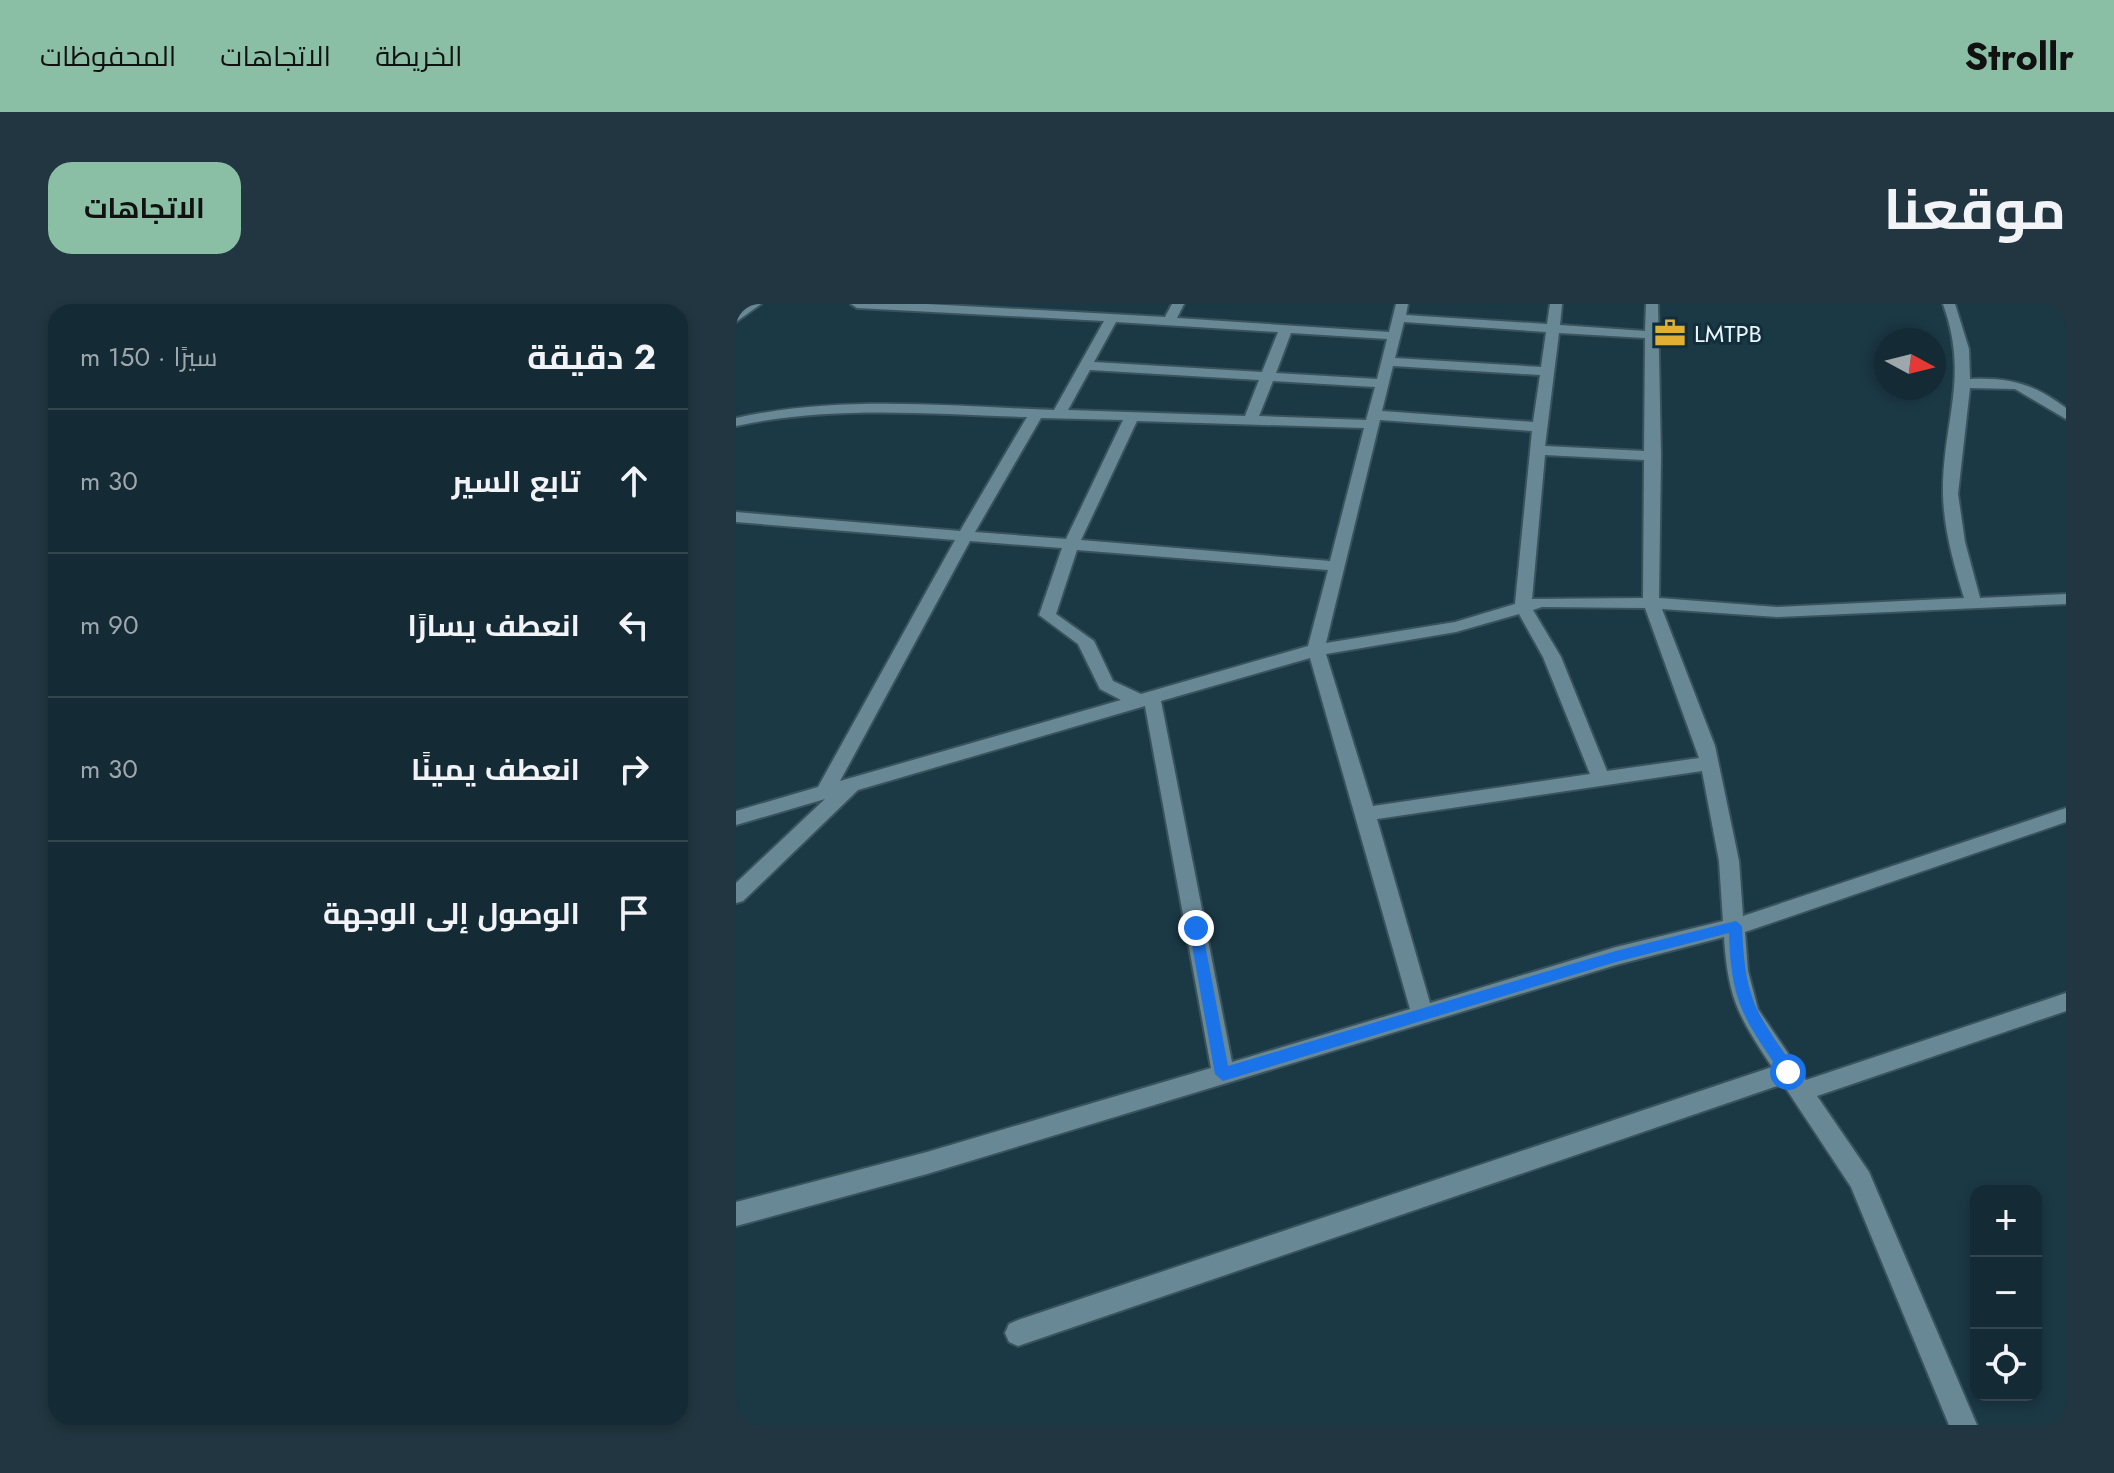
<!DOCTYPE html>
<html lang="ar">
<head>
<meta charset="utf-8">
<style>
  body { margin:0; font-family:Jost,Cairo,sans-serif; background:#213640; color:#f1f3f6; direction:rtl }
  .controls { position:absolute; right:24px; bottom:24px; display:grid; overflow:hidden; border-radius:16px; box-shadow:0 4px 12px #0003 }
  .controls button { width:72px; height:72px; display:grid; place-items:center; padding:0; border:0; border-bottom:2px solid #33464f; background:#142a34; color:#f1f3f6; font:40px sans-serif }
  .compass { position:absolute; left:1138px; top:24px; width:72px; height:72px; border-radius:50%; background:#142a34; box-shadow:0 4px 12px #0003; rotate:97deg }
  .stop { position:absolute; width:24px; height:24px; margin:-18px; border:6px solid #1a73e8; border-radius:50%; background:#fff }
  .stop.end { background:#1a73e8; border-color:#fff; box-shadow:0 2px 8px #0008 }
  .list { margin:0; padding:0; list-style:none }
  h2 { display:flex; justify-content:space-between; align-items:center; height:104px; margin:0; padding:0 32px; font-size:34px }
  h2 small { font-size:26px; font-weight:400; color:#9da7ac }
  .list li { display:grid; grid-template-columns:52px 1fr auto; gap:24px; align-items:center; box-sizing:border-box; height:144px; padding:0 32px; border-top:2px solid #33464f }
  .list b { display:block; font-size:30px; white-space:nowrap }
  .list em { font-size:26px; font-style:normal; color:#9da7ac }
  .icon { flex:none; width:44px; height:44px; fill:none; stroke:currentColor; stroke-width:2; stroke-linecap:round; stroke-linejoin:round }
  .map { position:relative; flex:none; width:1330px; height:1121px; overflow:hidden; direction:ltr; border-radius:24px }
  header { display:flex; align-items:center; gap:48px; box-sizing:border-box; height:112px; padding:0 40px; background:#8abfa5; color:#111 }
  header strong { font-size:38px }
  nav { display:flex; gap:44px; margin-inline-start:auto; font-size:28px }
  .intro { display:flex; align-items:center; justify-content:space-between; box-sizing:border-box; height:192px; padding:0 48px }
  h1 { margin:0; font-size:56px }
  .button { padding:20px 36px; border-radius:24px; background:#8abfa5; color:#111; font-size:28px; font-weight:700 }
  main { display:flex; gap:48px; padding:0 48px }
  aside { flex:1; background:#142a34; border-radius:24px; box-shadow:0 4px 12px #0003 }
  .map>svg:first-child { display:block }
</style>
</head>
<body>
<header>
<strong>Strollr</strong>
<nav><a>الخريطة</a><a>الاتجاهات</a><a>المحفوظات</a></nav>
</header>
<div class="intro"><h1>موقعنا</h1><a class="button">الاتجاهات</a></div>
<main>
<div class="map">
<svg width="1330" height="1121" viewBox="0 0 1330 1121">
  <rect width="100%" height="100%" fill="#1b3845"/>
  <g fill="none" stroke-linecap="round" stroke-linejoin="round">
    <defs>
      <path id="minor" d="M11 0H25L0 18V8Z
        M115 0H191L429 13 436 0H448L441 14 653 28 660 0H672L670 11 811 20 814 0H826L824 21 909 27 910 0H922L925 152 923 294 1041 303 1228 294C1218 261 1208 226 1207 191 1206 118 1234 74 1207 0H1219L1233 45 1234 75C1274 73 1298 80 1330 104V115L1279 85 1234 84 1222 190 1229 238 1244 294 1330 290V300L1041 313 926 305 979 442 1003 557 1007 612 1330 504V518L1009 628 1012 667 1022 705 1070 776 1330 689V707L1081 792 1133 868 1241 1121H1213L1115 883 1047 780 282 1042 273 1038 269 1029 273 1020 282 1016 1036 763C1003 713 992 695 988 633L880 661 191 870 0 922V898L191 848 475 764 409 402 122 486 7 597 0 599V579L89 495 0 521V507L82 483 219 236 0 218V208L224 227 291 113C193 110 96 101 0 122V114C104 91 212 102 318 106L368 17 121 4ZM380 18 542 28 526 68 358 58ZM668 18 810 28 805 63 659 54ZM555 29 651 35 641 75 540 69ZM823 29 909 34 908 147 809 142ZM657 62 804 71 797 118 646 107ZM354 66 523 76 509 112 332 106ZM537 77 639 83 630 116 523 112ZM305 114 387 116 330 235 239 228ZM644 116 796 127 779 300 719 318 590 339ZM401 117 628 124 594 257 345 236ZM809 151 908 156 907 294 796 295ZM234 237 326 244 303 311 342 340 364 385 385 396 104 477ZM341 246 592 266 572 342 405 390 377 377 358 337 320 310ZM806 303 909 304 963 454 871 467 825 353 797 306ZM783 310 807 353 854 470 637 502 590 350 720 328ZM574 354 674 705 496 758 425 397ZM966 467 983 557 987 617 880 643 694 699 641 515Z"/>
    </defs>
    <use href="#minor" stroke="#39535d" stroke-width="4"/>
    <use href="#minor" fill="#698896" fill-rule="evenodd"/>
  </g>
  <path fill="#1a73e8" d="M1000 617 1006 622C1009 694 1018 706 1058 763V772H1047C1009 716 995 700 993 629L880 658 487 777 479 770 453 624 460 619 466 624 492 762 880 647Z"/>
  <defs>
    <symbol id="office-bare" viewBox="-9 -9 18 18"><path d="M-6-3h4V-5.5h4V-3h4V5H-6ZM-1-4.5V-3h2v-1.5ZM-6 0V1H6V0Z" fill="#e1af34" stroke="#112e3a" stroke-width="2.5" paint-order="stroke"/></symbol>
  </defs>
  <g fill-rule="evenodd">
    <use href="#office-bare" x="912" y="7" width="44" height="44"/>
  </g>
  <g text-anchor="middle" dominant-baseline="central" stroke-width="6" stroke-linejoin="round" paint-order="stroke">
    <g font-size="24" fill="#e9f7fd" stroke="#112e3a" text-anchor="start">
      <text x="958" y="29">LMTPB</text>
    </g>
  </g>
</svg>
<div class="controls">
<button>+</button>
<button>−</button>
<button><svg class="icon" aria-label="locate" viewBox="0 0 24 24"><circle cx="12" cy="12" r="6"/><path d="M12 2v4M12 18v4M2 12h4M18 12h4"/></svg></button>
</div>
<svg class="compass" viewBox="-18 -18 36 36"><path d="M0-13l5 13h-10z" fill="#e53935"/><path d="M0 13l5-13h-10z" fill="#9da7ac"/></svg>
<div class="stop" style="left:1052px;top:768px"></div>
<div class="stop end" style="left:460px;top:624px"></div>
</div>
<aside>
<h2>2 دقيقة<small>سيرًا · 150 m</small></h2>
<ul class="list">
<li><svg class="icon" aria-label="ahead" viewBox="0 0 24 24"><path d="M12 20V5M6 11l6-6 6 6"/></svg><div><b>تابع السير</b></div><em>30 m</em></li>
<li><svg class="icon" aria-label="left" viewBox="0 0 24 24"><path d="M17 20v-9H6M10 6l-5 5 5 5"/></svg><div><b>انعطف يسارًا</b></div><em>90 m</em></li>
<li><svg class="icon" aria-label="right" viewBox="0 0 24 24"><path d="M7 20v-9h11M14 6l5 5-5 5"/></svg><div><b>انعطف يمينًا</b></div><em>30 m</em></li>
<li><svg class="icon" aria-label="arrive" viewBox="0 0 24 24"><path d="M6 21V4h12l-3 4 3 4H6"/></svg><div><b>الوصول إلى الوجهة</b></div></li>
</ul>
</aside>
</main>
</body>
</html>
